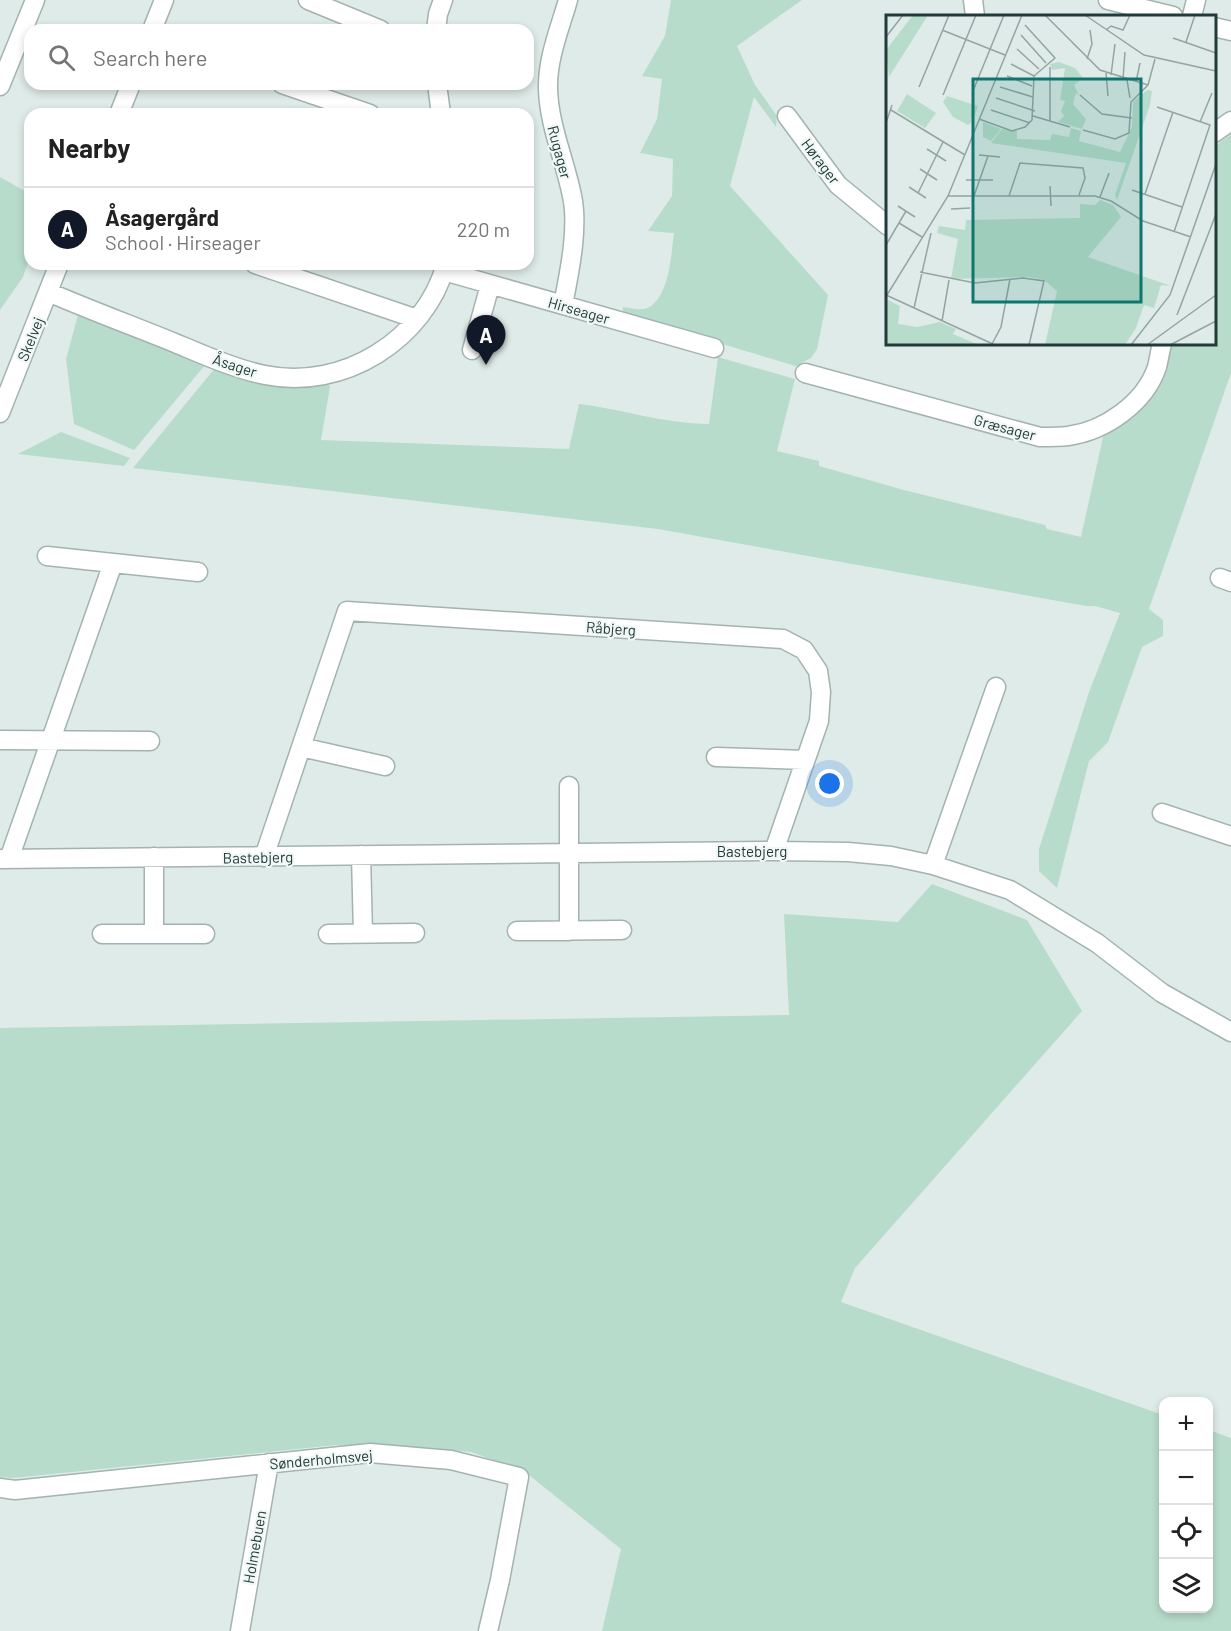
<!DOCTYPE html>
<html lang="en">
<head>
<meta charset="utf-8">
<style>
  body { margin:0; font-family:Barlow,sans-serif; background:#f6f6f6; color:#222 }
  .controls { position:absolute; right:18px; bottom:18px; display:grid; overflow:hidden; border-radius:12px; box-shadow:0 3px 9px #0003 }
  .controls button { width:54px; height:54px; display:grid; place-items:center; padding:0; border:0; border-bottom:2px solid #e0e0e0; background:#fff; color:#222; font:30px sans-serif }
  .you { position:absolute; left:830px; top:784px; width:21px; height:21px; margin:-15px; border:4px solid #fff; border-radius:50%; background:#1a73e8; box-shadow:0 0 0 9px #1a73e833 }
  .badge { display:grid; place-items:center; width:39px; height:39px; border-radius:50%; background:#111827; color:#fff; font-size:20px; font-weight:700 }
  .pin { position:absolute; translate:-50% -50px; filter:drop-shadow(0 2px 3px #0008) }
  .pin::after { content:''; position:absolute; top:32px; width:21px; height:18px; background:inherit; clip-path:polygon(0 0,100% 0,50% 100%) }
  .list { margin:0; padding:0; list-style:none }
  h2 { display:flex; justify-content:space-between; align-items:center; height:78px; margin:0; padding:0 24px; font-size:26px }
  h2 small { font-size:20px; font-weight:400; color:#767676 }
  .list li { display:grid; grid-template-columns:39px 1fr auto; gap:18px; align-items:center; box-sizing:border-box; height:84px; padding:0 24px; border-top:2px solid #e0e0e0 }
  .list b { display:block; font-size:22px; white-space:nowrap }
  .list p { margin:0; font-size:20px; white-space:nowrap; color:#767676 }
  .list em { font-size:20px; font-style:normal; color:#767676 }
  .icon { flex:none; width:33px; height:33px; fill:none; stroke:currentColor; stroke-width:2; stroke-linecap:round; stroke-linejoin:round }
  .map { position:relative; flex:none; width:1231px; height:1631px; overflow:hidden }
  .search { position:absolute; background:#fff; box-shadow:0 3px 9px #0003; left:24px; top:24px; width:510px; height:66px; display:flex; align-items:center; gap:15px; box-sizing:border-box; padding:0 21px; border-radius:18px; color:#767676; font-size:22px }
  .panel { position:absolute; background:#fff; box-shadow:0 3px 9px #0003; left:24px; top:108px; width:510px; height:162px; border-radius:18px }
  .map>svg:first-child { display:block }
</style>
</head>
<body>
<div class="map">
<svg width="1231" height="1631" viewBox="0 0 1231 1631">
  <rect width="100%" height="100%" fill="#dfebe8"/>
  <path fill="#b8dccb" d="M671 0H802L737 46 755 85 777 116 776 127 754 97 730 186 828 295 817 349 811 358 801 363 799 367 622 314 623 307C632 308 643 312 651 306 670 292 671 254 674 233L648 231 672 196 673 159 640 153 657 119 662 79 642 76 665 36Z
    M1231 134V373L1149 609 1163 620V636L1142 647 1108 742 1089 761 1057 888 1039 871V849L1089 692 1120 613 1095 606H1086L658 529 133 468 215 368 274 386H300L327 383 330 387 321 440 569 449 579 404C622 409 665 424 709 424L718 357 795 379 777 451 819 461V466L904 490 1045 525 1047 529 1081 537 1103 437 1123 423 1141 406 1169 344H1214L1215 146Z
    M0 177 30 194V257L23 277 0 310Z
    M78 315 206 364 134 450 74 424 66 359Z
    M61 432 130 458 124 466 18 454Z
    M932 884 1027 920 1082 1011 855 1268 841 1302 1163 1415 1164 1608H1208L1209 1430 1231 1438V1631H602L621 1549 524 1471 471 1452 408 1446 336 1445 13 1478 0 1477V1028L789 1015 784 914 898 922Z"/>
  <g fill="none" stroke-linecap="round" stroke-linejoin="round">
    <defs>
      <path id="minor" d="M308 0 381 30
        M973 0 975 16
        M1108 0 1173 16
        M1192 16 1196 0
        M1214 27 1231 31
        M152 30 164 0
        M436 30 438 14 443 0
        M282 84 370 114
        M437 84 441 114
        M0 86 35 0
        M119 114 131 84
        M787 116 838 185 888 226
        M1214 133 1231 121
        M255 264 417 319
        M444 271 714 348
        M48 292C90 310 133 326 175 343 204 355 235 369 265 375 343 391 425 340 446 264
        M563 305C569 274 579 228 572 196 565 160 549 126 548 89 547 59 560 28 568 0
        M472 350 490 285
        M805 373 1040 437C1049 437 1059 437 1068 436 1105 431 1145 403 1157 367 1159 359 1160 351 1162 344
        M0 413 59 264
        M47 556 198 572
        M1220 578 1231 582
        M0 740 150 741
        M301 747 385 766
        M716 757 805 760
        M569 786V931
        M1162 813 1231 836
        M361 855 363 934
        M154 857V933
        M264 857 347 611 783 639 804 650 818 671 821 692 819 721 774 851
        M0 859 774 851 848 852 891 856 933 865 1010 890 1097 943 1162 993 1231 1032
        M9 859 113 563
        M933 865 996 687
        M517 931 622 930
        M102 934H205
        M328 934 415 933
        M0 1488 15 1490 370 1453 451 1460 519 1477 500 1580 488 1631
        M240 1631 269 1463"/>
    </defs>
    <use href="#minor" stroke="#a2b3b0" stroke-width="21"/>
    <use href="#minor" stroke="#fff" stroke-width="18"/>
  </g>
  <g text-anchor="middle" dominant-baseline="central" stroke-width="4.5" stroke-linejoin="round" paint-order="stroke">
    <g font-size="15" fill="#203b3a" stroke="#f0f7f5">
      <text transform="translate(560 152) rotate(75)">Rugager</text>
      <text transform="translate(821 161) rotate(53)">Hørager</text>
      <text transform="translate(579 310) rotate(16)">Hirseager</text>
      <text transform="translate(30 339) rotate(-68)">Skelvej</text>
      <text transform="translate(235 365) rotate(18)">Åsager</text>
      <text transform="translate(1005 427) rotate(15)">Græsager</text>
      <text transform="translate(611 628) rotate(4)">Råbjerg</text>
      <text x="752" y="851">Bastebjerg</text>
      <text transform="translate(258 857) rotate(-1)">Bastebjerg</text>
      <text transform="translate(321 1459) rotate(-5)">Sønderholmsvej</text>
      <text transform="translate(254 1547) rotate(-80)">Holmebuen</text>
    </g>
  </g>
  <g transform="translate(886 15)">
    <rect width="330" height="330" fill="#dfebe8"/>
    <path d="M27 0H42L3 62 0 35ZM173 47 189 53 197 63 188 70 193 80 190 78 187 89 200 104 196 114 172 107 178 101 175 96 179 86 174 85 179 53 166 55 164 49ZM261 75 266 76 264 90 231 185 229 180 240 148 105 128 116 114 131 116V124L164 125 166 119 183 122 185 113 195 116 193 126 234 137 246 112 247 87ZM21 79 50 98 39 113 11 96ZM61 81 92 91 87 106 82 110 67 102 57 87ZM97 107 115 114 105 126 97 122ZM214 185 227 190 235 202 202 242 285 271 275 270 268 293 258 290 250 313 239 330H159L171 276 158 265 143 262 65 264 72 224 51 218 53 211 79 215 80 205 194 203V189L209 190ZM0 284 14 291 12 309 31 312 54 307 70 314 67 319 93 330H0Z" fill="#b8dccb"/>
    <path fill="none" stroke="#93a5a2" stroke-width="1.5" d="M159 0 214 55 262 70M199 0 258 40 330 56M56 15 119 40M220 15 225 11 237 15 244 0M135 20 160 48M0 22 17 0M287 23 330 38M300 27 309 0M131 34 153 54M201 44 206 29 204 15M125 49 148 61M220 58 222 81M225 60 229 29M121 61 146 71M237 64 239 37M241 65 244 83M250 67 254 48M33 72 63 0M114 72 147 82M87 76 118 0M57 80 90 0M194 80 216 99 246 103M110 83 149 96M271 92 324 110 288 217M5 95 79 140M105 95 144 108M147 101 184 112M93 104 126 116 139 112 146 105 148 61 169 43 139 10M164 106V52M314 107 326 78M0 108 6 90M197 115 229 124 243 118 245 87 262 70 269 44M41 134 60 146M93 140 114 142M34 154 51 165M80 165H107M164 171 165 191M23 172 40 183M246 175 296 192M32 178 57 127M259 179 287 97M62 181H209L225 186 257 206 305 222M88 181 102 141M123 181 134 148 197 153 199 163 193 180M214 182 223 158M12 191 29 202M65 194 84 193M13 208 36 222M0 230 20 196M34 257 89 268 137 263 158 266 143 330M0 280 109 330M1 280 62 181 136 0M28 293 45 218M291 300 330 199M56 306 63 265M106 329 115 312 124 264M245 330 284 280 330 149M261 330 330 280M284 330 330 306"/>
    <path fill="#0f766e" fill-opacity="0.15" stroke="#0f766e" stroke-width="3" d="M87 64H255V287H87Z"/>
    <rect width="330" height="330" fill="none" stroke="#203b3a" stroke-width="3"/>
  </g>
</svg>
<div class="controls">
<button>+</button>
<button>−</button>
<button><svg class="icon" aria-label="locate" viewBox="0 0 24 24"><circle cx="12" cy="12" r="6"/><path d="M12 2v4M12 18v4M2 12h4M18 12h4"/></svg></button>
<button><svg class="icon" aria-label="layers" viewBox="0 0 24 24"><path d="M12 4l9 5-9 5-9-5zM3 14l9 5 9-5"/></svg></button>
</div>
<div class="you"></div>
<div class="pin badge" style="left:486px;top:365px">A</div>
<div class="search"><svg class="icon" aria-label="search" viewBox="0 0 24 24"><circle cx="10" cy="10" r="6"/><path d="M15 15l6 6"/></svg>Search here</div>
<section class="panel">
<h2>Nearby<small></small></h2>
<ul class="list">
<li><span class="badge">A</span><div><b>Åsagergård</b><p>School · Hirseager</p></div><em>220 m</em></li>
</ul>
</section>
</div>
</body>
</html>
